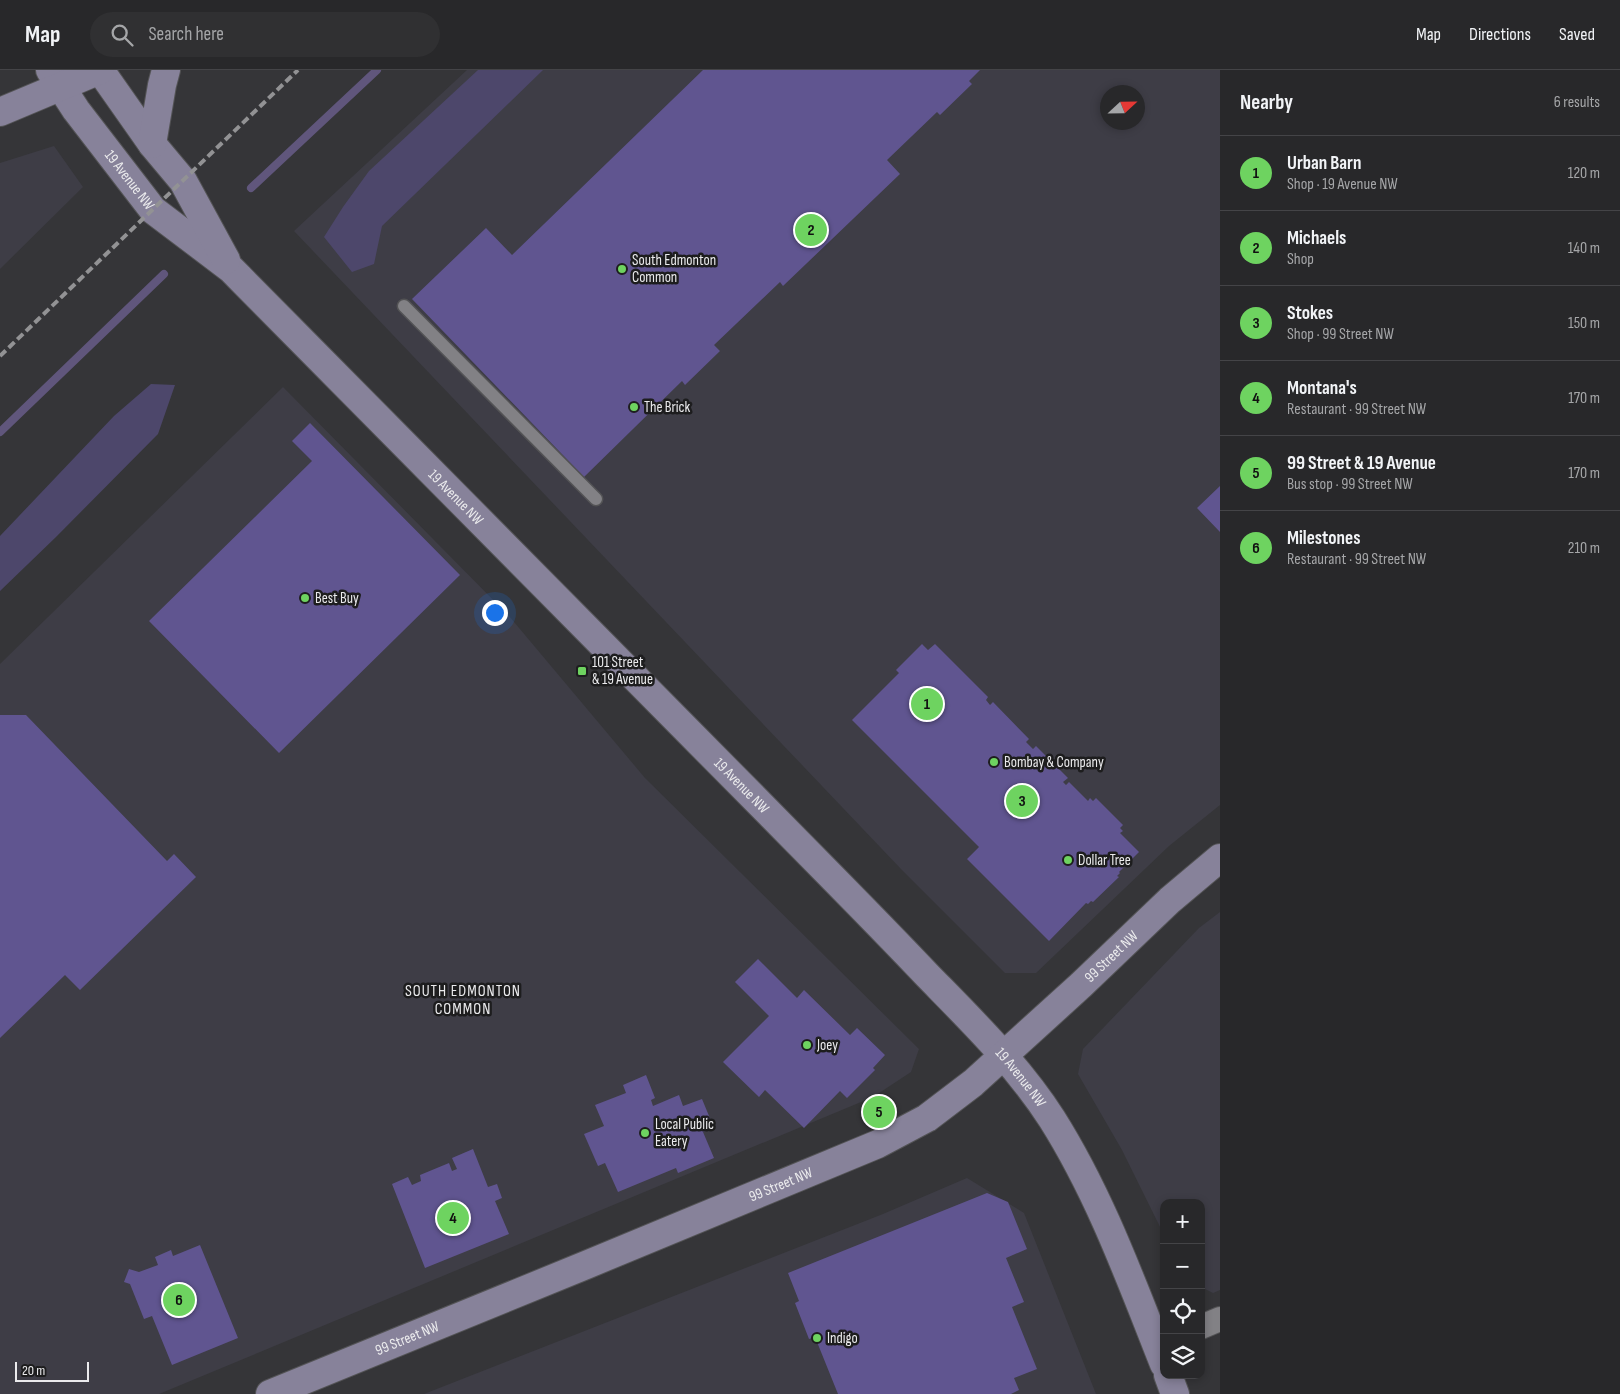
<!DOCTYPE html>
<html lang="en">
<head>
<meta charset="utf-8">
<style>
  body { margin:0; font-family:"Sofia Sans Condensed",sans-serif; background:#303032; color:#f1f3f6 }
  .controls { position:absolute; right:15px; bottom:15px; display:grid; overflow:hidden; border-radius:10px; box-shadow:0 2px 8px #0003 }
  .controls button { width:45px; height:45px; display:grid; place-items:center; padding:0; border:0; border-bottom:1px solid #444447; background:#28282a; color:#f1f3f6; font:25px sans-serif }
  .compass { position:absolute; left:1100px; top:15px; width:45px; height:45px; border-radius:50%; background:#28282a; box-shadow:0 2px 8px #0003; rotate:68deg }
  .scale { position:absolute; left:15px; bottom:12px; width:74px; box-sizing:border-box; padding-left:5px; border:2px solid #ebebed; border-top:0; font-size:14px; line-height:18px; white-space:nowrap; color:#ebebed; -webkit-text-stroke:4px #1d1d1e; paint-order:stroke }
  .you { position:absolute; left:494px; top:542px; width:18px; height:18px; margin:-12px; border:4px solid #fff; border-radius:50%; background:#1a73e8; box-shadow:0 0 0 8px #1a73e833 }
  .badge { display:grid; place-items:center; width:32px; height:32px; border-radius:50%; background:#6ed360; color:#111; font-size:16px; font-weight:700 }
  .pin { position:absolute; translate:-50% -50%; border:2px solid #fff; box-shadow:0 1px 5px #0006 }
  .list { margin:0; padding:0; list-style:none }
  h2 { display:flex; justify-content:space-between; align-items:center; height:65px; margin:0; padding:0 20px; font-size:21px }
  h2 small { font-size:16px; font-weight:400; color:#a5a6a8 }
  .list li { display:grid; grid-template-columns:32px 1fr auto; gap:15px; align-items:center; box-sizing:border-box; height:75px; padding:0 20px; border-top:1px solid #444447 }
  .list b { display:block; font-size:19px; white-space:nowrap }
  .list p { margin:0; font-size:16px; white-space:nowrap; color:#a5a6a8 }
  .list em { font-size:16px; font-style:normal; color:#a5a6a8 }
  .icon { flex:none; width:28px; height:28px; fill:none; stroke:currentColor; stroke-width:2; stroke-linecap:round; stroke-linejoin:round }
  .map { position:relative; flex:none; width:1220px; height:1324px; overflow:hidden }
  header { display:flex; align-items:center; gap:30px; box-sizing:border-box; height:70px; padding:0 25px; background:#28282a; border-bottom:1px solid #444447 }
  header strong { font-size:24px }
  nav { display:flex; gap:28px; margin-inline-start:auto; font-size:18px }
  .search { width:350px; height:45px; background:#303032; display:flex; align-items:center; gap:12px; box-sizing:border-box; padding:0 18px; border-radius:28px; color:#a5a6a8; font-size:19px }
  main { display:flex }
  aside { flex:1; background:#28282a }
  .map>svg:first-child { display:block }
</style>
</head>
<body>
<header>
<strong>Map</strong>
<div class="search"><svg class="icon" aria-label="search" viewBox="0 0 24 24"><circle cx="10" cy="10" r="6"/><path d="M15 15l6 6"/></svg>Search here</div>
<nav><a>Map</a><a>Directions</a><a>Saved</a></nav>
</header>
<main>
<div class="map">
<svg width="1220" height="1324" viewBox="0 0 1220 1324">
  <rect width="100%" height="100%" fill="#353538"/>
  <path fill="#3e3d46" fill-rule="evenodd" d="M467 0H1220V735L1169 776 1036 903H1005L901 799 294 161ZM1108 22H1138V52H1108Z
    M54 76 83 117 0 199V93Z
    M283 317 509 546 645 708 919 979 911 1002 873 1027 159 1324H0V594Z
    M1220 842V1220L1213 1223 1201 1217V1133H1164V1165L1122 1080 1078 1004 1083 979 1199 858Z
    M967 1108 1024 1143 1096 1324H424L883 1144Z"/>
  <path fill="#4d476b" d="M478 0H543L382 156 374 194 352 202 324 167 343 137 369 101Z
    M151 314 175 315 158 364 56 467 0 521V466L114 346Z"/>
  <g fill="none" stroke-linecap="round" stroke-linejoin="round">
    <path stroke="#60567c" stroke-width="8" d="M251 118 377 0
      M0 362 164 204"/>
  </g>
  <path fill="#605590" d="M703 0H980L969 11 972 14 940 45 937 42 887 90 900 104 783 216 780 212 714 275 720 281 685 315 682 311 584 407 412 229 486 158 512 185Z
    M310 353 460 505 279 683 149 551 312 391 292 371Z
    M1220 416V462L1197 438Z
    M922 574 928 580 935 574 988 627 986 630 990 635 993 632 1029 669 1026 672 1033 679 1036 676 1068 708 1063 712 1066 715 1069 712 1088 731 1090 728 1093 731 1096 728 1123 755 1120 758 1123 761 1120 763 1139 782 1119 802 1120 803 1117 806 1119 807 1093 832 1091 831 1088 834 1086 833 1049 871 967 789 979 777 852 650 899 603 896 600Z
    M0 645H26L167 791 174 784 196 807 80 920 65 905 0 968Z
    M758 889 797 928 804 920 850 965 857 958 885 985 873 998 875 1000 847 1028 840 1021 804 1058 765 1020 759 1027 723 992 769 946 735 912Z
    M646 1005 655 1028 651 1030 653 1036 679 1025 683 1036 702 1029 714 1058 703 1062 714 1088 678 1103 676 1098 618 1122 605 1093 598 1096 584 1064 604 1056 595 1035 626 1023 623 1015Z
    M473 1079 488 1117 497 1114 502 1128 495 1131 509 1164 425 1198 392 1114 408 1107 412 1115 421 1111 420 1105 449 1093 452 1101 457 1099 452 1088Z
    M987 1123 1008 1132 1027 1179 1006 1188 1024 1232 1012 1237 1037 1299 1014 1308 1019 1320 1011 1324H838L815 1267 809 1269 795 1233 799 1231 788 1203Z
    M200 1175 238 1268 172 1295 152 1246 144 1249 130 1214 124 1212 129 1199 139 1202 158 1195 155 1187 171 1180 173 1186Z"/>
  <g fill="none" stroke-linecap="round" stroke-linejoin="round">
    <defs>
      <path id="lane" d="M404 236 596 429"/>
      <path id="street" d="M1201 1257 1220 1249"/>
      <g id="secondary">
        <path id="s1" d="M50 0 76 40 153 140 231 199C410 381 590 562 770 744 823 798 876 851 928 906 972 951 1018 996 1052 1049 1100 1125 1131 1211 1164 1294"/>
        <path d="M100 0 152 74 183 111 226 190"/>
        <path d="M0 42 100 0"/>
        <path d="M152 74 162 15 166 0"/>
        <path d="M1168 1305 1175 1324"/>
        <path id="s2" d="M270 1324 586 1195 878 1074 927 1048 973 1013 1081 915 1170 830 1220 788"/>
      </g>
    </defs>
    <use href="#lane" stroke="#535355" stroke-width="15"/>
    <use href="#street" stroke="#535355" stroke-width="26"/>
    <use href="#secondary" stroke="#535355" stroke-width="30"/>
    <use href="#lane" stroke="#828185" stroke-width="12"/>
    <use href="#street" stroke="#828185" stroke-width="24"/>
    <use href="#secondary" stroke="#87829a" stroke-width="28"/>
    <path stroke="#929294" stroke-width="4" stroke-dasharray="8 4" stroke-linecap="butt" d="M0 286 298 0"/>
  </g>
  <g fill="#6ed360" stroke="#1d1d1e" stroke-width="2">
    <circle cx="622" cy="199" r="5"/>
    <circle cx="634" cy="337" r="5"/>
    <circle cx="305" cy="528" r="5"/>
    <rect x="577" y="596" width="10" height="10" rx="2.5"/>
    <circle cx="994" cy="692" r="5"/>
    <circle cx="1068" cy="790" r="5"/>
    <circle cx="807" cy="975" r="5"/>
    <circle cx="645" cy="1063" r="5"/>
    <circle cx="817" cy="1268" r="5"/>
  </g>
  <g text-anchor="middle" dominant-baseline="central" stroke-width="5" stroke-linejoin="round" paint-order="stroke">
    <g font-size="15" fill="#ebebed" stroke="#1d1d1e">
      <text stroke="none"><textPath href="#s1" startOffset="136">19 Avenue NW</textPath></text>
      <text stroke="none"><textPath href="#s1" startOffset="592">19 Avenue NW</textPath></text>
      <text stroke="none"><textPath href="#s1" startOffset="998">19 Avenue NW</textPath></text>
      <text stroke="none"><textPath href="#s2" startOffset="958">99 Street NW</textPath></text>
      <text stroke="none"><textPath href="#s1" startOffset="1402">19 Avenue NW</textPath></text>
      <text stroke="none"><textPath href="#s2" startOffset="552">99 Street NW</textPath></text>
      <text stroke="none"><textPath href="#s2" startOffset="148">99 Street NW</textPath></text>
    </g>
    <g font-size="15" fill="#ebebed" stroke="#1d1d1e" text-anchor="start">
      <text x="632" y="190">South Edmonton<tspan x="632" dy="17">Common</tspan></text>
      <text x="644" y="337">The Brick</text>
      <text x="315" y="528">Best Buy</text>
      <text x="592" y="592">101 Street<tspan x="592" dy="17">&amp; 19 Avenue</tspan></text>
      <text x="1004" y="692">Bombay &amp; Company</text>
      <text x="1078" y="790">Dollar Tree</text>
      <text x="817" y="975">Joey</text>
      <text x="655" y="1054">Local Public<tspan x="655" dy="17">Eatery</tspan></text>
      <text x="827" y="1268">Indigo</text>
    </g>
    <g font-size="16" letter-spacing="1" fill="#ebebed" stroke="#1d1d1e">
      <text x="463" y="921">SOUTH EDMONTON<tspan x="463" dy="18">COMMON</tspan></text>
    </g>
  </g>
</svg>
<div class="controls">
<button>+</button>
<button>−</button>
<button><svg class="icon" aria-label="locate" viewBox="0 0 24 24"><circle cx="12" cy="12" r="6"/><path d="M12 2v4M12 18v4M2 12h4M18 12h4"/></svg></button>
<button><svg class="icon" aria-label="layers" viewBox="0 0 24 24"><path d="M12 4l9 5-9 5-9-5zM3 14l9 5 9-5"/></svg></button>
</div>
<svg class="compass" viewBox="-18 -18 36 36"><path d="M0-13l5 13h-10z" fill="#e53935"/><path d="M0 13l5-13h-10z" fill="#a5a6a8"/></svg>
<div class="scale">20 m</div>
<div class="you"></div>
<div class="pin badge" style="left:927px;top:634px">1</div>
<div class="pin badge" style="left:811px;top:160px">2</div>
<div class="pin badge" style="left:1022px;top:731px">3</div>
<div class="pin badge" style="left:453px;top:1148px">4</div>
<div class="pin badge" style="left:879px;top:1042px">5</div>
<div class="pin badge" style="left:179px;top:1230px">6</div>
</div>
<aside>
<h2>Nearby<small>6 results</small></h2>
<ul class="list">
<li><span class="badge">1</span><div><b>Urban Barn</b><p>Shop · 19 Avenue NW</p></div><em>120 m</em></li>
<li><span class="badge">2</span><div><b>Michaels</b><p>Shop</p></div><em>140 m</em></li>
<li><span class="badge">3</span><div><b>Stokes</b><p>Shop · 99 Street NW</p></div><em>150 m</em></li>
<li><span class="badge">4</span><div><b>Montana's</b><p>Restaurant · 99 Street NW</p></div><em>170 m</em></li>
<li><span class="badge">5</span><div><b>99 Street &amp; 19 Avenue</b><p>Bus stop · 99 Street NW</p></div><em>170 m</em></li>
<li><span class="badge">6</span><div><b>Milestones</b><p>Restaurant · 99 Street NW</p></div><em>210 m</em></li>
</ul>
</aside>
</main>
</body>
</html>
